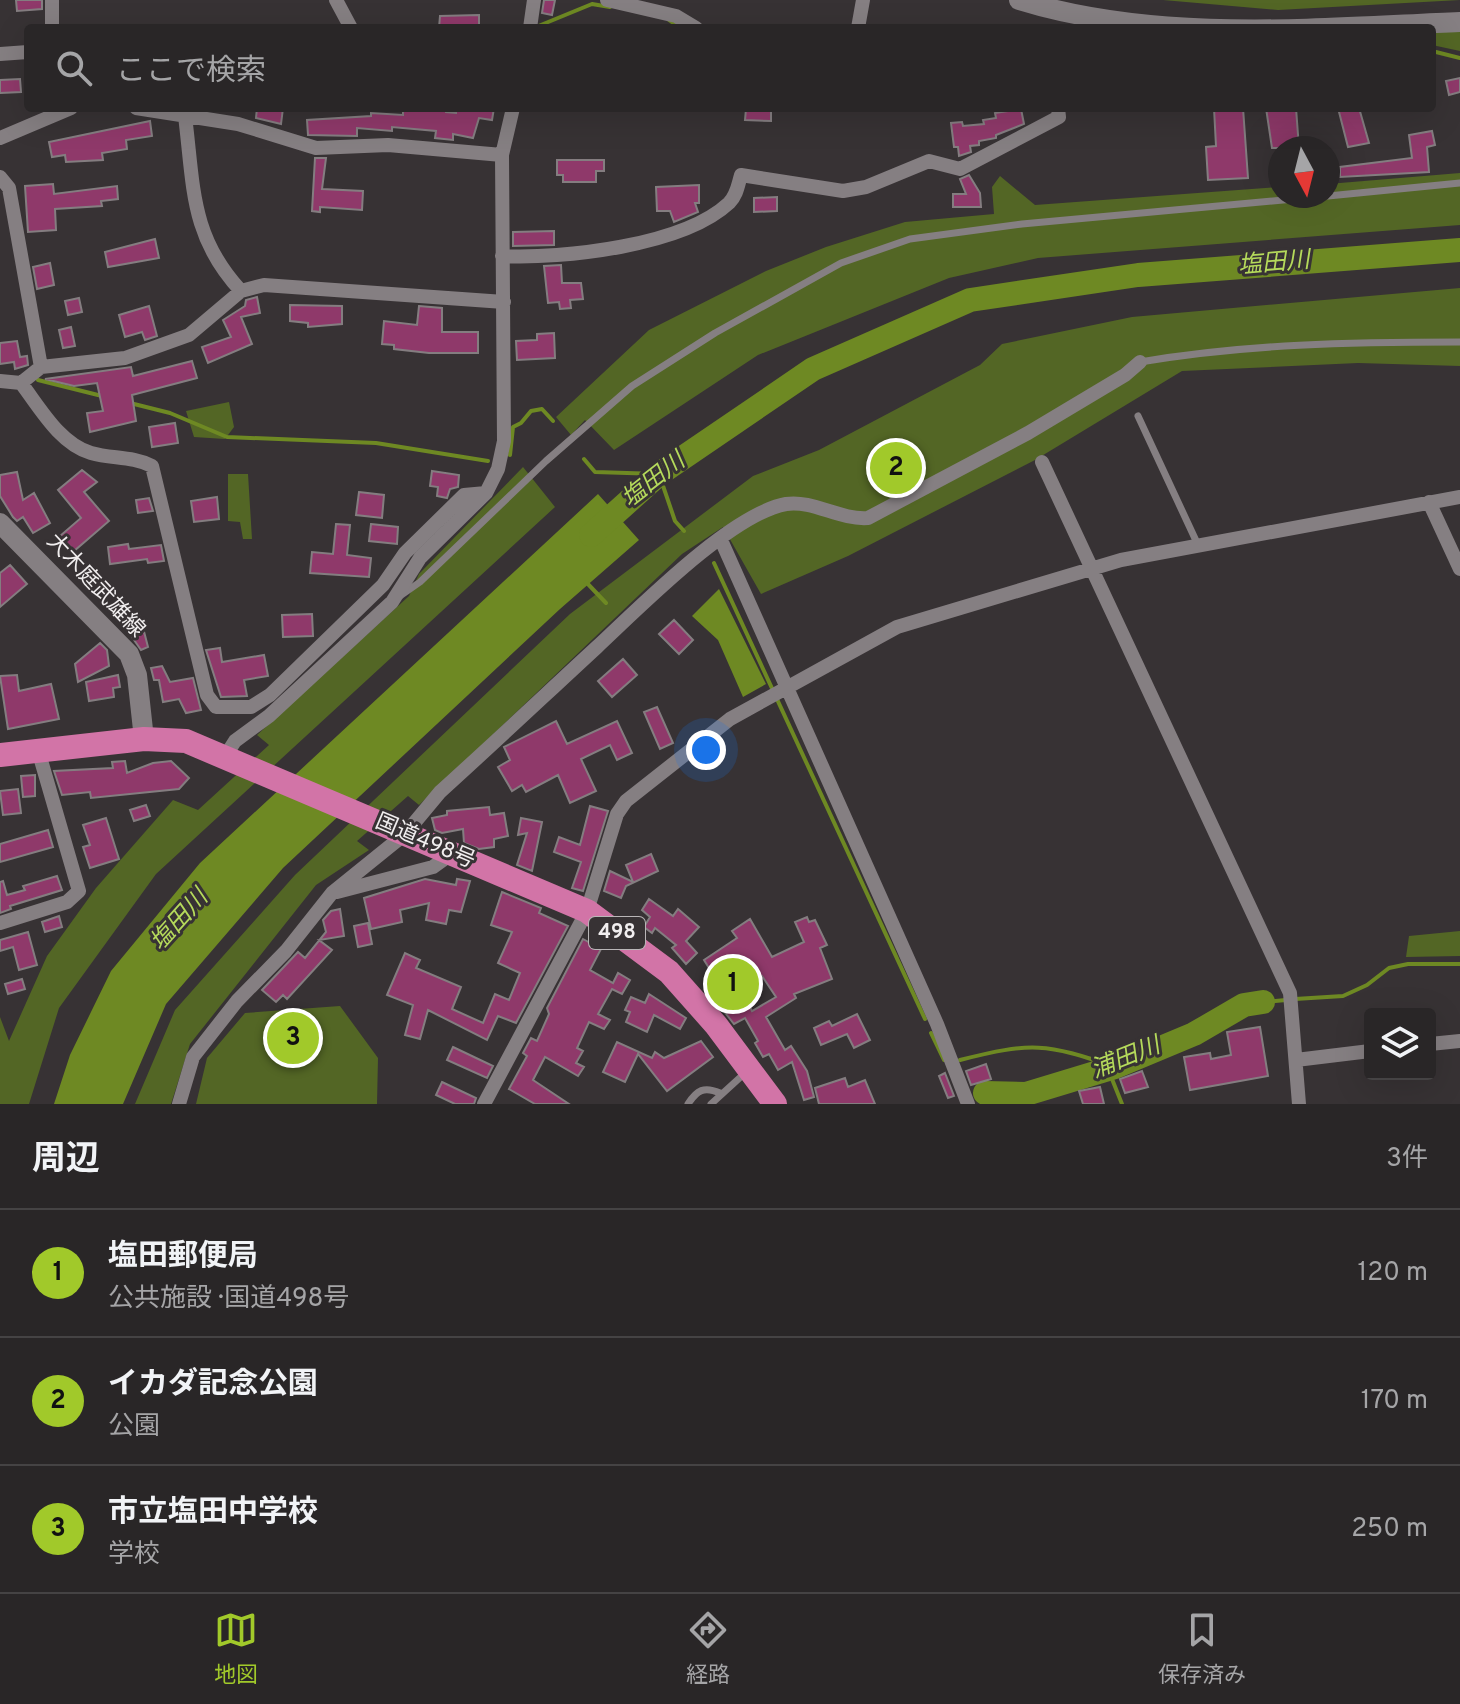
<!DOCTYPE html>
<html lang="ja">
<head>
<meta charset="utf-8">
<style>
  body { margin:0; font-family:Overpass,"Noto Sans JP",sans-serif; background:#353233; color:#f1f3f6 }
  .controls { position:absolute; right:24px; bottom:24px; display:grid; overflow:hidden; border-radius:8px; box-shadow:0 8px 32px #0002 }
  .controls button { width:72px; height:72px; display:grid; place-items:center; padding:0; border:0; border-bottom:2px solid #454344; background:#292627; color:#f1f3f6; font:40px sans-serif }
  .compass { position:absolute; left:1268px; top:136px; width:72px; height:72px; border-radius:50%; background:#292627; box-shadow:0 8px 32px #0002; rotate:173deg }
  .you { position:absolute; left:706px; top:750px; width:28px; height:28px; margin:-20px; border:6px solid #fff; border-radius:50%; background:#1a73e8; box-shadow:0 0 0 12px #1a73e833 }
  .badge { display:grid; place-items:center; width:52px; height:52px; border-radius:50%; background:#a1c92a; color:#111; font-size:26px; font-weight:700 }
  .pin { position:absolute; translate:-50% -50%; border:4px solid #fff; box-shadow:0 2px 8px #0006 }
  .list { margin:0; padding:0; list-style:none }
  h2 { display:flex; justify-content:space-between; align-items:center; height:104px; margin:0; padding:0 32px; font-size:34px }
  h2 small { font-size:26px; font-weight:400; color:#a5a5a7 }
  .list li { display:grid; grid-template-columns:52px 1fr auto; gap:24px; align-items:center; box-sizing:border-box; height:128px; padding:0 32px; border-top:2px solid #454344 }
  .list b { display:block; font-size:30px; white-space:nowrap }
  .list p { margin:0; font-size:26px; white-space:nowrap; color:#a5a5a7 }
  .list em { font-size:26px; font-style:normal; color:#a5a5a7 }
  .icon { flex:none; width:44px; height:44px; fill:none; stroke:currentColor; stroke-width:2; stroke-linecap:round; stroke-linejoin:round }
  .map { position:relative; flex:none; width:1460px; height:1104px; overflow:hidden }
  .search { position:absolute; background:#292627; box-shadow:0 8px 32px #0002; left:24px; right:24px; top:24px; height:88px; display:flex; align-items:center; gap:20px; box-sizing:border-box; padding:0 28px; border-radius:8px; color:#a5a5a7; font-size:30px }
  .sheet { height:488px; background:#292627 }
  nav { display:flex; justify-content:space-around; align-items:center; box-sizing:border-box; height:112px; border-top:2px solid #454344; background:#292627; font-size:22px; color:#a5a5a7 }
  nav a { display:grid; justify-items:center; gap:4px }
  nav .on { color:#a1c92a }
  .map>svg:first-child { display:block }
</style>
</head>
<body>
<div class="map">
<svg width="1460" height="1104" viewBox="0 0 1460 1104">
  <rect width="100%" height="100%" fill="#373234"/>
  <path fill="#536625" d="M1163 0H1460L1278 10Z
    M1460 28V51L1432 45V29Z
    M1460 173V225L1038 258 949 278 758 355 614 450 585 420 571 435 556 417 649 330 766 271 826 247 905 222 994 214 992 187 1000 176 1035 205 1280 187V196H1328V184Z
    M1460 288V366L1358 363 1182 371 1035 460 848 556 761 594 723 527 682 554 419 805 408 796 357 841 369 850 316 885 190 1044 171 1104H135L175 1010 295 875 570 614 753 476 819 450 980 365 1002 344 1132 317Z
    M229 402 234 427 225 439 194 437 186 411Z
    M523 467 555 507 156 874 59 1008 29 1104H0V1017L9 1041 47 956 96 888 173 800 198 810 269 745 257 735 409 596 419 574Z
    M228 474H248L252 539H243L240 522 228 521Z
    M1460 931V956L1406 957 1409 936Z
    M340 1006 378 1058 377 1104H196L207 1058 245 1013Z"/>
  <path fill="#6e8923" d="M598 494 639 540 560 609 283 868 166 1004 123 1104H54L70 1055 111 971 200 863Z
    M719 589 766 684 743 697 718 640 692 616Z"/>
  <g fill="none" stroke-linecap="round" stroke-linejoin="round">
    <path stroke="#6e8923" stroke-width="4" d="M669 20 680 28
      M536 27 592 4 610 7
      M1432 51 1460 58
      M38 380 102 396
      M130 403 170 413 227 437 376 443 488 461
      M510 455 513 427 521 423 531 411 542 409 553 421
      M584 459 595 472 659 474 675 521 684 531
      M714 563 925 1019
      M586 582 606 603
      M1295 999 1343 996 1367 985 1389 968 1408 964H1460
      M1263 1002 1286 1000
      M931 1033 944 1060
      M960 1060C1031 1042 1046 1043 1115 1067
      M1108 1069 1122 1104"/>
    <path stroke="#6e8923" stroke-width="24" d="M591 535 659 474 813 369 970 300 1138 275 1460 250
      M985 1093 1026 1094 1115 1067 1194 1034 1244 1005 1263 1002"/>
  </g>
  <path fill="#8f396a" stroke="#847d80" stroke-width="2" fill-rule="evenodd" d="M16 0H42V9L17 11Z
    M555 0 552 15 542 13 544 0Z
    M479 15V28H439L440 16Z
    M1460 78V92L1449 95 1446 81Z
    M20 79 21 92 0 93V80Z
    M257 108H283L281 124 256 118Z
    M403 108H446V112L456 113V108H494L492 120 479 118 473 138 453 134V140L435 138 436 131 392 127V131L357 128V136L308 135 307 120 371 116V113L403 115Z
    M1214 108H1243L1248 178 1208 180 1206 147 1216 146Z
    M1266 108H1296L1299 148H1272Z
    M1338 108H1359L1369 143 1348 147Z
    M746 109H771V121L745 120Z
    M1021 109 1024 124 996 135V138L979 141V145L970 146 971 152 959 156 958 147H954L951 123 962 122 963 126 984 124 983 120 996 118 995 113Z
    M150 121 152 136 126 140 127 149 102 153 103 160 66 162 65 155 52 157 49 142Z
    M1432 131 1435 145 1427 147 1429 172 1340 177V167L1412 158 1409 135Z
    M315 158H326L322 189 363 191 362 210 320 207V212L312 211Z
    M557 160H604V171H596V182H563V175H557Z
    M969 175 980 193 981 207H953V194H966L960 179Z
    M53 184 54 194 117 186 118 199 101 201 102 206 55 209 56 230 28 232 25 186Z
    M699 185V203H695L698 212 674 222 670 211H657L656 187Z
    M777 197V211L754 212V198Z
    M554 231V245L513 246V232Z
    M155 239 159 258 108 267 105 252Z
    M50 263 54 285 37 289 33 267Z
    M561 265 562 283H581L583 299 570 300 571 308 560 309 559 302 548 303 544 266Z
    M257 297 260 313 241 317 252 344 208 363 202 347 231 337 223 320 245 306 246 300Z
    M79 298 82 312 68 315 65 301Z
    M290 305 342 306V324L308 327V323L290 321Z
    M149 306 157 336 145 340 142 332 125 337 119 315Z
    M419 306 442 308V332H478V353H429L394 349V345L382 344 384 321 417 325Z
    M71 327 75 346 63 348 59 330Z
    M554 333 555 358 517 360 516 341 537 340V334Z
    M17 341 20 357 27 356 28 365 15 369 14 362 0 364V343Z
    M192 361 197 378 132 395 136 421 90 432 87 413 103 411 97 383 74 386 45 379 131 367 133 376Z
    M175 423 178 443 152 447 149 427Z
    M82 470 97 482 84 492 109 521 74 551 60 536 81 518 58 490Z
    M432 471 459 475 458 487 450 489 447 498 437 496 438 487 430 486Z
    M17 472 23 500 34 493 50 523 33 533 23 517 17 521 13 517 0 496V475Z
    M359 492 384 495 382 518 356 515Z
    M217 497 219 519 194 522 191 501Z
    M149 498 153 511 138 513 136 500Z
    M336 524 350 525 347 555 371 558 369 577 310 573 312 552 333 554Z
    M371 524 398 527 397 544 369 541Z
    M128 544 129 549 161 545 164 561 148 563 147 559 110 564 108 547Z
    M10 565 27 584 0 607V573Z
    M312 614 313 636 283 637 282 615Z
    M140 616 148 647 141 650 123 624Z
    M674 620 693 640 679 654 659 634Z
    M100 643 107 650 109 666 78 682 75 664Z
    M220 648 222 662 264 655 268 676 244 680 247 696 221 697 206 650Z
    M623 659 637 675 612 697 598 681Z
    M162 666 170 682 193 678 201 710 186 713 179 699 163 702 159 680H154L151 668Z
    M17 675 19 691 51 684 59 719 8 729 0 676Z
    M118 675 120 687 113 688 114 697 89 701 86 682Z
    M657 707 673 743 660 749 644 712Z
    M556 721 567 744 617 721 632 753 617 760 610 745 581 759 596 791 570 803 558 775 526 792 522 785 512 791 498 767 510 760 504 747Z
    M125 761 127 773 153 763 171 761 189 778 179 789 91 798 90 792 62 795 54 771 113 768 112 762Z
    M35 775V796L23 797 21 776Z
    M18 789 21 813 3 815 0 791Z
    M146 805 150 816 134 821 130 810Z
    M590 806 608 811 583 891 572 888 581 862 554 852 559 837 580 845Z
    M489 807 490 815 504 813 508 836 494 839V847L479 849 464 843 463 829 442 833 435 830 432 818 447 815V811Z
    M106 818 119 859 90 868 83 847 90 845 83 825Z
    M521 818 542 822 532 871 517 865 527 833 518 835Z
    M48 830 53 847 0 862V844Z
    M651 854 658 871 626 886 621 898 604 891 610 871 633 882 626 865Z
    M57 876 62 890 10 906 11 909 0 913V882L3 881 7 895 25 890 23 886Z
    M425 879 456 885 457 879 470 881 461 912 449 910 446 924 426 920 429 903 400 910 402 922 371 929 364 898Z
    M502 892 541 908 539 913 568 926 516 1023 498 1016 487 1040 428 1010 420 1039 405 1035 413 1005 387 995 405 953 420 960 416 968 461 987 452 1009 483 1023 495 994 509 1000 520 973 498 963 512 932 491 925Z
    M649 899 673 916 678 909 699 927 686 941 697 953 686 964 672 948 676 945 655 928 652 933 644 927 650 917 642 910Z
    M340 909 344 936 319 940 332 950 287 999 283 995 276 1002 262 990 298 952 305 958 326 932 323 920 331 911Z
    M59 916 62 927 45 932 42 922Z
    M807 917 809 922 815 920 827 945 820 948 832 979 794 994 796 998 766 1017 785 1050 791 1046 807 1071 814 1097 804 1100 792 1062 778 1070 769 1054 763 1057 755 1043 758 1041 745 1018 734 1024 723 1010 705 982 714 976 704 960 737 938 732 931 750 919 772 957 804 942 795 922ZM762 976 776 997 752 1011 740 989Z
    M368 923 372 944 358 947 354 926Z
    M28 932 37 965 19 970 13 947 0 951V940Z
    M583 939 601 949 590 970 613 983 618 973 630 980 622 994 612 989 598 1014 610 1020 604 1029 589 1022 577 1048 583 1051 576 1063 584 1067 578 1076 545 1057 533 1080 569 1104H535L509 1089 527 1056 523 1053 531 1038 537 1041 549 1014 547 1008Z
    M22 979 25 989 8 994 5 984Z
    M649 994 686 1018 680 1029 654 1015 647 1032 626 1022 630 1012 625 1010 631 997 645 1003Z
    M857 1014 870 1040 854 1048 847 1034 821 1045 814 1028 829 1021 832 1026Z
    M1260 1027 1268 1076 1190 1090 1184 1057 1210 1053 1211 1059 1231 1055 1227 1032Z
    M701 1041 713 1057 667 1091 638 1054 625 1082 603 1072 617 1042 652 1058 655 1052 664 1058Z
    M453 1047 493 1066 487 1078 447 1060Z
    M986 1064 991 1079 971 1085 966 1071Z
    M1142 1071 1148 1087 1125 1093 1120 1079Z
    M945 1073 954 1096 948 1098 939 1076Z
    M845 1078 848 1087 865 1080 875 1104H819L815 1088Z
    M442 1082 476 1098 474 1104H455L436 1095Z
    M1100 1087 1104 1104H1083L1079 1091Z"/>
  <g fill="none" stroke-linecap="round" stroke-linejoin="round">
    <path stroke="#857f82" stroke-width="7" d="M1328 196 1460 183
      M1140 362C1246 344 1352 342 1460 342
      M1138 416 1198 545
      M400 596 420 582 546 461 632 386 715 333 841 263 910 239 1022 224 1326 196
      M688 1104C697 1090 704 1086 720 1093
      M711 1104 745 1073"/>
    <path stroke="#857f82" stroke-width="14" d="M336 0 351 28
      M607 0 676 16 696 28
      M52 28V0
      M530 28 534 0
      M858 28 863 0
      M0 54 28 52
      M136 108 238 124 316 148 388 145 502 155
      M185 116C194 187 190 236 241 291
      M0 138 71 108
      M0 177 9 188 41 367
      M502 256C563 259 683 246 729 203 737 195 738 185 741 175L843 191 866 187 929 161 960 169 1059 117 1058 108
      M0 381 21 383 41 367 125 358 189 335 241 291 264 285 504 302
      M21 383C40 408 60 444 91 453 112 459 132 456 152 466L207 695 216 707H251L270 695 383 585 405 553 464 495 486 493
      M1042 462 1290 993 1299 1104
      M1429 502 1460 569
      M721 540 937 1024 968 1104
      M226 755 235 741 269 716 392 602 420 558 486 493 498 469 504 441 502 155 513 108
      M337 892 433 867 451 854
      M0 923 67 902 79 891 38 750
      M1430 1044 1460 1041
      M1296 1060 1370 1051
      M179 1104 193 1057 237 1001 286 951 332 893 405 834 440 792C493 744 545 695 597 647 639 608 731 514 786 504 814 500 839 520 868 518L1028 433 1125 375 1140 362
      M484 1104 587 911 617 814 626 801 730 719 897 627 1121 560 1460 497"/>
    <path stroke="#857f82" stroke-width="20" d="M1019 0C1158 43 1316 28 1460 22
      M0 523 129 654 137 675 144 739"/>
    <path stroke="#d274a7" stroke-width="24" d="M0 755 144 739 186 741 587 911 669 972 716 1025 775 1104"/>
  </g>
  <g text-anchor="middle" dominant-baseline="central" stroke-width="6" stroke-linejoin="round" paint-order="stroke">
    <rect fill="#373234" stroke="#b9b6b7" stroke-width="2" x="589" y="917" width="56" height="32" rx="6"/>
    <g font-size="20" font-weight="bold" fill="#f1eeef">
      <text x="617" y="933">498</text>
    </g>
    <g font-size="22" fill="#f1eeef" stroke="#373234">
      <text transform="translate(95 586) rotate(47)">大木庭武雄線</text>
      <text transform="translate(425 842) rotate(23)">国道498号</text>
    </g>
    <g font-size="24" font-style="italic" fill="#b5da5b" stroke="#373234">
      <text transform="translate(1274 264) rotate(-5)">塩田川</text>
      <text transform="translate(654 481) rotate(-38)">塩田川</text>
      <text transform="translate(180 921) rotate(-48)">塩田川</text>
      <text transform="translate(1126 1059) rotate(-22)">浦田川</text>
    </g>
  </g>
</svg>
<div class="controls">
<button><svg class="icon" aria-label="layers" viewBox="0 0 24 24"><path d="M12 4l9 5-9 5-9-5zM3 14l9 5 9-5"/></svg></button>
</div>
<svg class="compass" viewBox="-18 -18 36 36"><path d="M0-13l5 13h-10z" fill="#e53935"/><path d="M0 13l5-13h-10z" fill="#a5a5a7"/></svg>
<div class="you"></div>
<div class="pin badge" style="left:733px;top:984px">1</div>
<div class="pin badge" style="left:896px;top:468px">2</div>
<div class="pin badge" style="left:293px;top:1038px">3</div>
<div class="search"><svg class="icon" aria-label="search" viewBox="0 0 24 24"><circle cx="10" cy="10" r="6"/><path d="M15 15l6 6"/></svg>ここで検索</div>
</div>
<section class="sheet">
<h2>周辺<small>3件</small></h2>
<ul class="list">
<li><span class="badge">1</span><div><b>塩田郵便局</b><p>公共施設 · 国道498号</p></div><em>120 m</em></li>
<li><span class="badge">2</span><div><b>イカダ記念公園</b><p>公園</p></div><em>170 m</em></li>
<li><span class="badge">3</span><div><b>市立塩田中学校</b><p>学校</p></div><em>250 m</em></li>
</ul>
</section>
<nav>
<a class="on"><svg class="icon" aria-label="map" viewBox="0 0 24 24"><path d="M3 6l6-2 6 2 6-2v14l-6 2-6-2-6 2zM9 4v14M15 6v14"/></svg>地図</a>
<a><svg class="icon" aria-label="directions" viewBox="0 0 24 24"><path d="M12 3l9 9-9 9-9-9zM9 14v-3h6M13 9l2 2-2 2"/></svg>経路</a>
<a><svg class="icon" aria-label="saved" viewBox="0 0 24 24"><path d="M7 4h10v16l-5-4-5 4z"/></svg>保存済み</a>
</nav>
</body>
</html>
